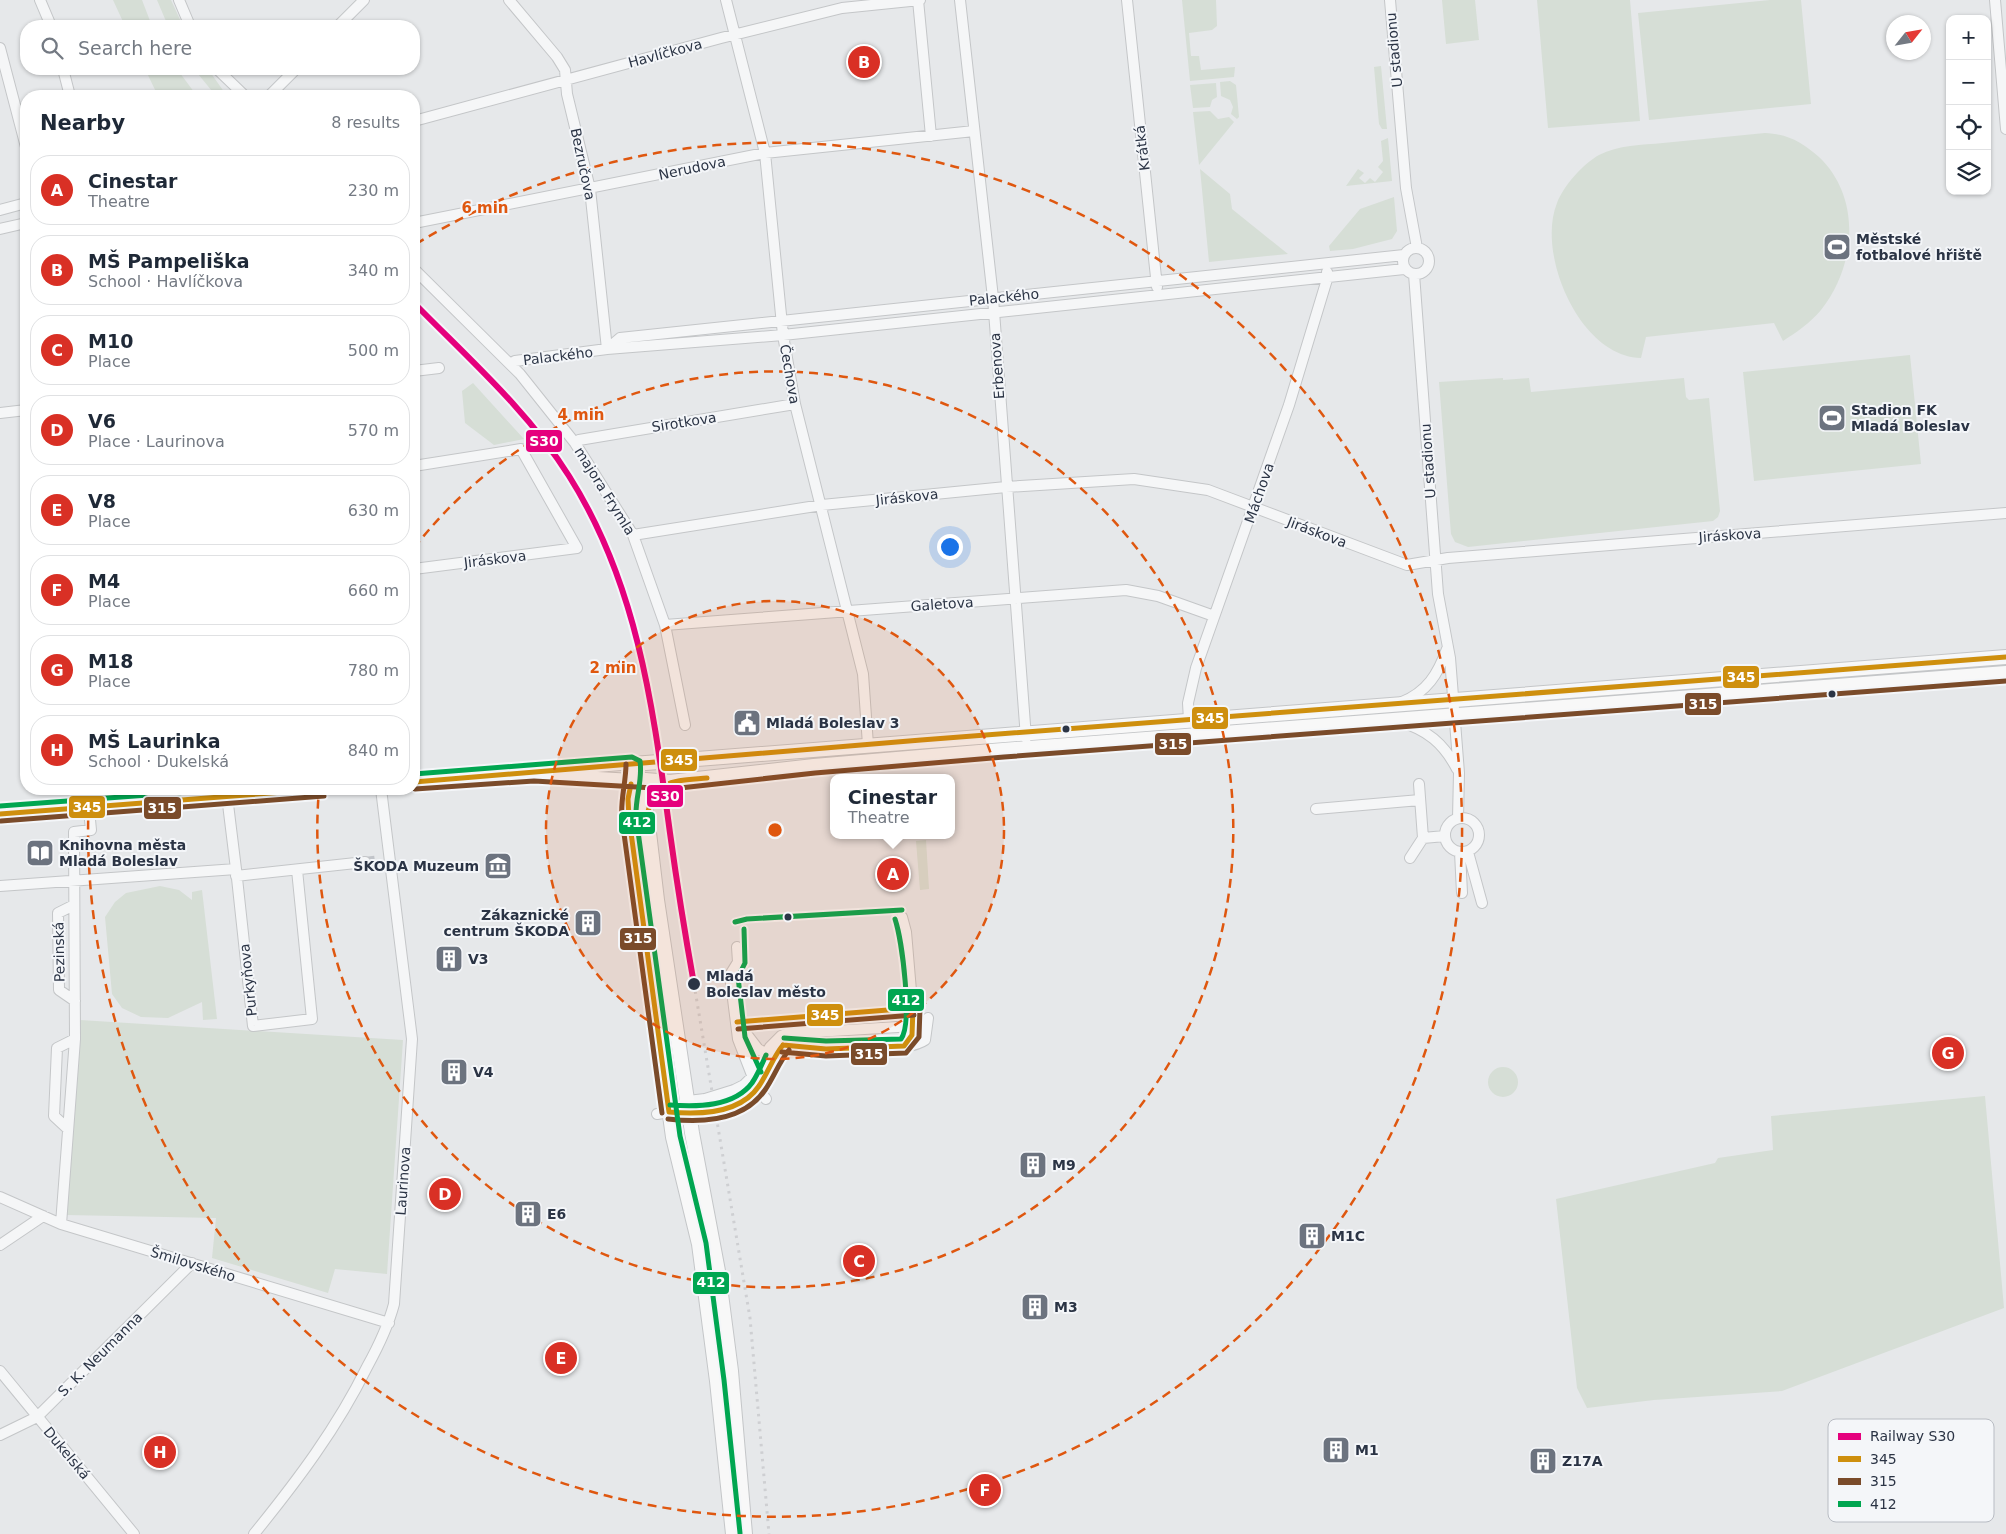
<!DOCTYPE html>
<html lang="en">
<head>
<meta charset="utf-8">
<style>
  body { margin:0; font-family:"DejaVu Sans",sans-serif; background:#f6f6f7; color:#1f2937 }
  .controls { position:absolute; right:15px; top:15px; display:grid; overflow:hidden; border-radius:10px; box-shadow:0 1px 4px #0004 }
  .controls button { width:45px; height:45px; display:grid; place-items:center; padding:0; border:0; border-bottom:1px solid #e0e1e3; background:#fff; color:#1f2937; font:25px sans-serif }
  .compass { position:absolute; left:1886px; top:15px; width:45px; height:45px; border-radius:50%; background:#fff; box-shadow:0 1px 4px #0004; rotate:59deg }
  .you { position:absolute; left:949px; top:546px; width:18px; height:18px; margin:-12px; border:4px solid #fff; border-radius:50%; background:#1a73e8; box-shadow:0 0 0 8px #1a73e833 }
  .badge { display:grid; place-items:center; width:32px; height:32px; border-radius:50%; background:#d93025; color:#fff; font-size:16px; font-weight:700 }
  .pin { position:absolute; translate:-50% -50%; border:2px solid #fff; box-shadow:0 1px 5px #0006 }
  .popup { position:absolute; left:830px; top:774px; width:125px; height:65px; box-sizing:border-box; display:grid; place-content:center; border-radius:10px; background:#fff; filter:drop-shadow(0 1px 4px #0005); font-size:16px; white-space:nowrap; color:#747a83 }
  .popup b { font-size:19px; color:#1f2937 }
  .popup::after { content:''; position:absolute; left:50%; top:100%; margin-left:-10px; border:10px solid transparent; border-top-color:#fff }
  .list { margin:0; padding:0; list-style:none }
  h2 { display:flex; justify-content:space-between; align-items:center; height:65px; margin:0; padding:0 20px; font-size:21px }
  h2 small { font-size:16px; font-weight:400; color:#747a83 }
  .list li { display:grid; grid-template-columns:32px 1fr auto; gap:15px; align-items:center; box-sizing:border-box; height:70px; margin:0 10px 10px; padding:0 10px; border:1px solid #e0e1e3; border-radius:20px }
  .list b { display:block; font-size:19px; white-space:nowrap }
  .list p { margin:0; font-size:16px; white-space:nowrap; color:#747a83 }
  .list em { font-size:16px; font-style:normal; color:#747a83 }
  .icon { flex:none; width:28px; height:28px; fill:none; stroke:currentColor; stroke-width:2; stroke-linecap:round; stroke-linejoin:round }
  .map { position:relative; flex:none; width:2006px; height:1534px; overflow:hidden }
  .search { position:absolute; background:#fff; box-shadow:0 1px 4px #0004; left:20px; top:20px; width:400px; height:55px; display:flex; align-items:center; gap:12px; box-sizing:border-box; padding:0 18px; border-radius:20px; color:#747a83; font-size:19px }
  .panel { position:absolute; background:#fff; box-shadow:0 1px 4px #0004; left:20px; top:90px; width:400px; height:705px; border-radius:20px }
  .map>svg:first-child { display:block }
</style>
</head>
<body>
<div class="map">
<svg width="2006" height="1534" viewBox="0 0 2006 1534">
  <rect width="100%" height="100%" fill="#e6e8ea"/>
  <path fill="#d6ded6" d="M113 0H142L152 26H125Z
    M157 0H171L183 26H168Z
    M1182 0H1216L1217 26 1212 30 1189 33 1191 56H1199L1201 70 1235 67 1234 77 1190 81Z
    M1442 0H1475L1479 40 1446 44Z
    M1537 0H1630L1640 121 1548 128Z
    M1770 0H1801L1811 104 1649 120 1638 13Z
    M1381 66 1387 129H1382L1379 124 1374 67Z
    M145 69H177L197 96H158Z
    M194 69H208L227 96H216Z
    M1230 81 1236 85 1239 117 1237 119 1231 114 1233 107 1230 100 1221 96 1220 82Z
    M1216 83 1217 97 1212 100 1210 107 1193 108 1190 85Z
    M1210 111 1218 119 1229 117 1234 122 1199 165 1193 112Z
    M1765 133C1788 134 1802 142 1819 157 1862 198 1856 266 1821 310 1810 323 1797 332 1783 341L1774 323 1646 337 1641 358C1580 357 1536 254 1557 203 1564 185 1583 164 1599 155 1618 145 1642 145 1663 143 1697 140 1731 136 1765 133Z
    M1388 138 1392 181 1346 186 1358 169 1364 173 1359 178 1365 183 1370 178 1375 182 1383 172 1378 167 1383 161 1381 141Z
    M1200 169 1230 194 1232 209 1288 254 1209 262Z
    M1394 197 1397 231 1392 239 1353 249 1330 251 1329 246 1360 209Z
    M1910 355 1921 464 1754 481 1743 372Z
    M1503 378V380L1529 378 1531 392 1684 378 1686 397 1689 400 1709 398 1720 511 1718 517 1713 521 1468 547 1455 542 1451 534 1439 382Z
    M473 383 524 439 494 445 465 423 462 391Z
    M926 840 929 889 920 890 916 841Z
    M160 886 179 890 192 900V892L202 890 217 1019 203 1020 202 1002 168 1018 141 1017 122 1008 112 994 105 917 115 902 126 893Z
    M80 1020 403 1040 387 1274 335 1269 328 1293 212 1258 216 1218 66 1215Z
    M1488 1082a15 15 0 1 1 30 0a15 15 0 1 1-30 0Z
    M1985 1096 2004 1308 1782 1391 1654 1400 1587 1408 1577 1388 1556 1199 1715 1163 1718 1158 1773 1150 1771 1116Z
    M684 1138 702 1214 718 1310 740 1534 679 1139Z"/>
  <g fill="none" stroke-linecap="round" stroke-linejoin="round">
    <path stroke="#c1c4c9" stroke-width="10" stroke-dasharray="10 5" stroke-linecap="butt" d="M365 862 379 860"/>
    <defs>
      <path id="street" d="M40 0 51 26
        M179 0 190 26
        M509 0 557 57 565 70 567 94 590 189 607 349
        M726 0 765 153 783 335 795 404 863 674 868 745
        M918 0 931 136
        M960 0 993 298 1026 738
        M1127 0 1157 287
        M1390 0 1406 188 1417 248
        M1995 0 2006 129
        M338 26 364 0
        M0 48 26 147
        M63 69 70 96
        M217 69 245 96
        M269 96 296 69
        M414 121 721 38 842 8 920 0
        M0 210 26 203
        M414 223 765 153 974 131
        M0 229 26 223
        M1403 261a13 13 0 1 1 26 0a13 13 0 1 1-26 0Z
        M414 269 520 374 575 443 633 535 665 625 685 725
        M1414 274 1438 594 1450 658 1459 773 1458 818
        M607 349 620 338 1404 255
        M510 364 515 361 607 349 783 335 1404 269
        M414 371 439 368
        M0 413 26 410
        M575 443 579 440 795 404
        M414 466 521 449 577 548 414 569
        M633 535 822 505 1006 487 1134 479 1208 490 1407 565 1448 558 2006 513
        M665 625 1126 590 1158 596 1214 616
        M1402 702C1427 692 1438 674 1447 649
        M1189 720 1188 703 1196 668 1289 405 1328 276 1327 272
        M1399 722C1427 729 1444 744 1457 769
        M545 774 633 779
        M414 782 633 764
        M1419 784 1423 838
        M1316 809 1420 800
        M0 814 323 789
        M1445 835a17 17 0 1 1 34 0a17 17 0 1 1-34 0Z
        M1460 852 1462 893
        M1468 852 1482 903
        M1410 858 1423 838 1445 836
        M236 869 253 1026 312 1019 297 870
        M236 876 365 862
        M0 886 236 869 227 796
        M74 905 58 913 59 990 75 1001
        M902 917 906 932 914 1026 910 1040 904 1046
        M737 947 738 962 730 975 738 1039 757 1088 766 1099
        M738 1023 758 1049 771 1056
        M783 1045C813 1047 902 1056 925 1040L928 1018
        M734 1090 744 1085 754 1075 770 1047 781 1036 794 1031H832L914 1026
        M737 1104 757 1088 778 1051 789 1042
        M669 1112 690 1115 708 1112
        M657 1114 669 1112 688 1101 705 1099
        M68 1129 54 1116 57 1048 75 1039
        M0 1197 61 1224 389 1323
        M61 1224 75 1039 74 832 91 830 87 789
        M0 1245 43 1216
        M0 1371 134 1534
        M0 1435 37 1417 192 1263
        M254 1534C297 1481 337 1428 367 1367 378 1347 388 1327 394 1304L412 1039 381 789"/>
      <path id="secondary" d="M633 779 670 782 814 766 1003 750 2006 673
        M633 779 642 797 647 816 657 900 692 1133 718 1271 731 1371 745 1534
        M733 1534 717 1381 699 1244 673 1137 629 818 628 799 633 779V764L2006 657"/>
    </defs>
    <use href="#street" stroke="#c4c6c8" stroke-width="12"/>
    <use href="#secondary" stroke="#c4c6c8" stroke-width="16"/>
    <use href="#street" stroke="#f5f6f7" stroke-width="10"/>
    <use href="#secondary" stroke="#f8f8f8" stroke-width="14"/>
    <path stroke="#cecfd2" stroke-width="3" stroke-dasharray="2.5 5" stroke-linecap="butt" d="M694 984 750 1318 769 1534"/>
    <defs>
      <path id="street-bridge" d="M705 1099 734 1090
        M708 1112 737 1104"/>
    </defs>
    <use href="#street-bridge" stroke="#c4c6c8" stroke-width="12" stroke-linecap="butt"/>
    <use href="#street-bridge" stroke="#f5f6f7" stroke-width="10"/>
    <defs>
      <path id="bus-1" d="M414 782 921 740 2006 657
        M631 784 628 799 629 818 669 1112
        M0 814 323 789
        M647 816C654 779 674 781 707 778
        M737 1022 913 1008
        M783 1045 826 1049 904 1046 912 1035 913 1008
        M669 1112C700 1115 740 1114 759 1086 768 1073 773 1057 783 1045"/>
      <path id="bus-2" d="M626 764C626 783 620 800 622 819L662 1113
        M415 789 534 781 671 789 815 773 1004 757 2006 681
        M1 821 324 796
        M738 1029 914 1015
        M782 1052 826 1056 906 1053 919 1037 920 1008
        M668 1119C702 1123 744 1121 765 1090 774 1077 779 1062 789 1050"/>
      <path id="bus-3" d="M414 774 632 757 640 761C643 780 635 798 636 817L680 1136 706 1243 724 1380 740 1533
        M0 806 229 789
        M735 922 747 919 902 910
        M744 929 745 963 738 977 745 1037 761 1072
        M784 1038 826 1041 901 1039C913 1023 902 940 895 919
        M670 1105C697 1107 734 1107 752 1083 758 1074 762 1064 766 1055"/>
    </defs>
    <use href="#bus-1" stroke="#f4f6f9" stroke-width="9"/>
    <use href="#bus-2" stroke="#f4f6f9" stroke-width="9"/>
    <use href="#bus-3" stroke="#f4f6f9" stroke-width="9"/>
    <use href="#bus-1" stroke="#ce8f0e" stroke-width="5"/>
    <use href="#bus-2" stroke="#7a4b2a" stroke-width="5"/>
    <use href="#bus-3" stroke="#00a651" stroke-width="5"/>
    <defs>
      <path id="rail-1" d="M414 303C468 358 528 411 569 476 638 585 653 708 670 833 677 884 685 934 694 984"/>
    </defs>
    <use href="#rail-1" stroke="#f4f6f9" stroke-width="10"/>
    <use href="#rail-1" stroke="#e5007d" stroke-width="6"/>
  </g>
  <circle cx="775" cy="830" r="229" fill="#df570f" fill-opacity=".12"/>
  <g fill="none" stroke="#df570f" stroke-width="2.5" stroke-dasharray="9 6">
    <circle cx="775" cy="830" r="229"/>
    <path d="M414 548A458 458 0 1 1 319 790"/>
    <path d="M416 244A687 687 0 1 1 89 794"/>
  </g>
  <defs>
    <symbol id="stadium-square" viewBox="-11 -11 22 22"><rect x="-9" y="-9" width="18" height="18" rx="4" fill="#6c737f" stroke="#f4f6f9"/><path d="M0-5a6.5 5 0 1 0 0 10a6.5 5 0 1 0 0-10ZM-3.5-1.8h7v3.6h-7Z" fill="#fff"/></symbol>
    <symbol id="civic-square" viewBox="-11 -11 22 22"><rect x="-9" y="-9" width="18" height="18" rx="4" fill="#6c737f" stroke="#f4f6f9"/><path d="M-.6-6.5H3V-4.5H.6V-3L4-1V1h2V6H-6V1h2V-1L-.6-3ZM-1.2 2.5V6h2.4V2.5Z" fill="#fff"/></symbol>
    <symbol id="library-square" viewBox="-11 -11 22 22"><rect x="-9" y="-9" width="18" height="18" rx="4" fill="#6c737f" stroke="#f4f6f9"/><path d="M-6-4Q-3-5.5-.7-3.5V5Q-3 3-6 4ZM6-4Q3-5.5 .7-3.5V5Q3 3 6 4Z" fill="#fff"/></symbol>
    <symbol id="museum-square" viewBox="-11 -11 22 22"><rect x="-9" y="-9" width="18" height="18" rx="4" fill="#6c737f" stroke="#f4f6f9"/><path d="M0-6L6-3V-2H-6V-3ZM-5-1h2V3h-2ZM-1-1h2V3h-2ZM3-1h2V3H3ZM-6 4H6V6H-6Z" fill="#fff"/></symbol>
    <symbol id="building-square" viewBox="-11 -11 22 22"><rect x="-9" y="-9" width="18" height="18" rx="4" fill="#6c737f" stroke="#f4f6f9"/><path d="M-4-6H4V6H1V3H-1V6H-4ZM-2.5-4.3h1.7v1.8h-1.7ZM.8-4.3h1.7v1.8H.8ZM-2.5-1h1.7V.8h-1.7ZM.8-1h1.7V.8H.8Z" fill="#fff"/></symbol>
  </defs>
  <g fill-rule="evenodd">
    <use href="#stadium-square" x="1821" y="231" width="32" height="32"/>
    <use href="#stadium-square" x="1816" y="402" width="32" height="32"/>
    <use href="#civic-square" x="731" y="707" width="32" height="32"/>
    <use href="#library-square" x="24" y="837" width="32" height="32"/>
    <use href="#museum-square" x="482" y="850" width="32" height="32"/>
    <use href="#building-square" x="572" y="907" width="32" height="32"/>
    <use href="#building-square" x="433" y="943" width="32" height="32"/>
    <use href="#building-square" x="438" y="1056" width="32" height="32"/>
    <use href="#building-square" x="1017" y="1149" width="32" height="32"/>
    <use href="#building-square" x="512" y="1198" width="32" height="32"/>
    <use href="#building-square" x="1296" y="1220" width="32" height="32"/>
    <use href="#building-square" x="1019" y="1291" width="32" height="32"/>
    <use href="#building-square" x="1320" y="1434" width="32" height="32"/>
    <use href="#building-square" x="1527" y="1445" width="32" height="32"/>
  </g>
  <g fill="#2b3445" stroke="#f4f6f9" stroke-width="2">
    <circle cx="1832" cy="694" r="4.5"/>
    <circle cx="1066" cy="729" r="4.5"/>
    <circle cx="788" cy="917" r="4.5"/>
    <circle cx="694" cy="984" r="7"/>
  </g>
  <g text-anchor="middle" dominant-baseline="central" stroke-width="4" stroke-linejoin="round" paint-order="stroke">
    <g font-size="14" fill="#2b3445" stroke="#f4f6f9">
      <text transform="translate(1394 50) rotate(-95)">U stadionu</text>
      <text transform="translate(665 53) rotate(-15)">Havlíčkova</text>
      <text transform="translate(1142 148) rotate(-97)">Krátká</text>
      <text transform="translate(583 164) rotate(78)">Bezručova</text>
      <text transform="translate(692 168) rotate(-12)">Nerudova</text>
      <text transform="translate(1004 297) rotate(-6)">Palackého</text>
      <text transform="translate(558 356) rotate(-7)">Palackého</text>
      <text transform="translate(997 366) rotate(-94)">Erbenova</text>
      <text transform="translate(790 374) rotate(80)">Čechova</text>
      <text transform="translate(684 422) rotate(-9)">Sirotkova</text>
      <text transform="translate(1428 461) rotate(-94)">U stadionu</text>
      <text transform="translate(605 491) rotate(58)">majora Frymla</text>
      <text transform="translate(1259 493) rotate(-71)">Máchova</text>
      <text transform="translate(907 497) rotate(-6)">Jiráskova</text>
      <text transform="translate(1317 532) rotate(21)">Jiráskova</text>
      <text transform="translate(1730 535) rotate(-4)">Jiráskova</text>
      <text transform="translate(495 559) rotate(-7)">Jiráskova</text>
      <text transform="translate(942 604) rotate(-4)">Galetova</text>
      <text transform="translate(59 952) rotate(-91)">Pezinská</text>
      <text transform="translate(248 980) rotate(-96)">Purkyňova</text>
      <text transform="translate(403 1181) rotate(-86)">Laurinova</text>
      <text transform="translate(193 1264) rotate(17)">Šmilovského</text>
      <text transform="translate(100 1354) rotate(-45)">S. K. Neumanna</text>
      <text transform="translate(67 1453) rotate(50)">Dukelská</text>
    </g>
    <g font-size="14" font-weight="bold" fill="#2b3445" stroke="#f4f6f9" text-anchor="start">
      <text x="1856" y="239">Městské<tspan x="1856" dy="16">fotbalové hřiště</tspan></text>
      <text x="1851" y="410">Stadion FK<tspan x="1851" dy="16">Mladá Boleslav</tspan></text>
      <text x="766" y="723">Mladá Boleslav 3</text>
      <text x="59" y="845">Knihovna města<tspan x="59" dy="16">Mladá Boleslav</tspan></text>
      <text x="479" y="866" text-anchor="end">ŠKODA Muzeum</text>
      <text x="569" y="915" text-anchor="end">Zákaznické<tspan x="569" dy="16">centrum ŠKODA</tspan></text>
      <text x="468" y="959">V3</text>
      <text x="473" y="1072">V4</text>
      <text x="1052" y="1165">M9</text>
      <text x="547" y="1214">E6</text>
      <text x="1331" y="1236">M1C</text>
      <text x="1054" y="1307">M3</text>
      <text x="1355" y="1450">M1</text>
      <text x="1562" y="1461">Z17A</text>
    </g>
    <g font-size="14" font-weight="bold" fill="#2b3445" stroke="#f4f6f9" text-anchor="start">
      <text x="706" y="976">Mladá<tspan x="706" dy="16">Boleslav město</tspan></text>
    </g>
  </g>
  <rect x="1828" y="1419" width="166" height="103" rx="8" fill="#f4f6f9" stroke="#b8bcc3" stroke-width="1"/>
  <rect x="1838" y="1433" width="23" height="7" fill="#e5007d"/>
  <rect x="1838" y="1456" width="23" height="6" fill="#ce8f0e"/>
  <rect x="1838" y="1478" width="23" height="7" fill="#7a4b2a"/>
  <rect x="1838" y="1501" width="23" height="6" fill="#00a651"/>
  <g font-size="14" fill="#2b3445">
    <text x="1870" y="1441">Railway S30</text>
    <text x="1870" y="1464">345</text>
    <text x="1870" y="1486">315</text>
    <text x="1870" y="1509">412</text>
  </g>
  <circle cx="775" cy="830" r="8" fill="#df570f" stroke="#f4f6f9" stroke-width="2.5"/>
  <g font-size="15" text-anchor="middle" font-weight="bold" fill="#df570f" stroke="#f4f6f9" stroke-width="4" stroke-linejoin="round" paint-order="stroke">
    <text x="485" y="213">6 min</text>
    <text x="581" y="420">4 min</text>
    <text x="613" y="673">2 min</text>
  </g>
  <g stroke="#f4f6f9" stroke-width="2">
    <rect x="525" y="429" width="38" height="24" rx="5" fill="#e5007d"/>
    <rect x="1722" y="665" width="38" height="24" rx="5" fill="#ce8f0e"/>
    <rect x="1684" y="692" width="38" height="24" rx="5" fill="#7a4b2a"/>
    <rect x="1191" y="706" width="38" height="24" rx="5" fill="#ce8f0e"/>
    <rect x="1154" y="732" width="38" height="24" rx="5" fill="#7a4b2a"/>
    <rect x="660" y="748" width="38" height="24" rx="5" fill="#ce8f0e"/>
    <rect x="646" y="784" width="38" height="24" rx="5" fill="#e5007d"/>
    <rect x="68" y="795" width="38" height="24" rx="5" fill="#ce8f0e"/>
    <rect x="143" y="796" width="39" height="24" rx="5" fill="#7a4b2a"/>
    <rect x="618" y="811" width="38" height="24" rx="5" fill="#00a651"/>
    <rect x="619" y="927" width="38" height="24" rx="5" fill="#7a4b2a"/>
    <rect x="887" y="988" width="38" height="24" rx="5" fill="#00a651"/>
    <rect x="806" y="1003" width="38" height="24" rx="5" fill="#ce8f0e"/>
    <rect x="850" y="1042" width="38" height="24" rx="5" fill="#7a4b2a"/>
    <rect x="692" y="1271" width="38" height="24" rx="5" fill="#00a651"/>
  </g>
  <g font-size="14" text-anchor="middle" font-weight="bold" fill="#fff">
    <text x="544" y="446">S30</text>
    <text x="1741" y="682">345</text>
    <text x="1703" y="709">315</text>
    <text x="1210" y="723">345</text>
    <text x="1173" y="749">315</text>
    <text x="679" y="765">345</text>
    <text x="665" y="801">S30</text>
    <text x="87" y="812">345</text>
    <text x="162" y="813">315</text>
    <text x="637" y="827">412</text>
    <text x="638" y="943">315</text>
    <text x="906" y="1005">412</text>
    <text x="825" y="1020">345</text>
    <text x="869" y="1059">315</text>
    <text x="711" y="1287">412</text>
  </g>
</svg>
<div class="controls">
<button>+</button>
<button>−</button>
<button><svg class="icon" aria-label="locate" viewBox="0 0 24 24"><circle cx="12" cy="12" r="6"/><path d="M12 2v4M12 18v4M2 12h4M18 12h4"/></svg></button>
<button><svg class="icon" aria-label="layers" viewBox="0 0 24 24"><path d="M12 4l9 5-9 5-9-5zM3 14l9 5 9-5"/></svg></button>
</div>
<svg class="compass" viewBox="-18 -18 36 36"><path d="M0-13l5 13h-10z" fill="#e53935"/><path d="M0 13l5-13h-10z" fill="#747a83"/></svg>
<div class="you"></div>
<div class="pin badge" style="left:893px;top:874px">A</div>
<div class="popup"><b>Cinestar</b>Theatre</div>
<div class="pin badge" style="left:864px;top:62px">B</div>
<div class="pin badge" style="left:859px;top:1261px">C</div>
<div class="pin badge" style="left:445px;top:1194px">D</div>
<div class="pin badge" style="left:561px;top:1358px">E</div>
<div class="pin badge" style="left:985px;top:1490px">F</div>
<div class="pin badge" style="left:1948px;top:1053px">G</div>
<div class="pin badge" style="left:160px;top:1452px">H</div>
<div class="search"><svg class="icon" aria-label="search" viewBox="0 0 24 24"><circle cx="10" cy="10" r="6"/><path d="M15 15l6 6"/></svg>Search here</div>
<section class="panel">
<h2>Nearby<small>8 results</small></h2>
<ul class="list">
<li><span class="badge">A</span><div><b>Cinestar</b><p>Theatre</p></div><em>230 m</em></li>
<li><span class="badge">B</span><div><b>MŠ Pampeliška</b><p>School · Havlíčkova</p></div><em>340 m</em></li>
<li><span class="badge">C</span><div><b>M10</b><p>Place</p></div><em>500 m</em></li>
<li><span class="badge">D</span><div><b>V6</b><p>Place · Laurinova</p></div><em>570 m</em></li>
<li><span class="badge">E</span><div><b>V8</b><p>Place</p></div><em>630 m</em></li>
<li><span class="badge">F</span><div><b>M4</b><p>Place</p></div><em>660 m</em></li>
<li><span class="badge">G</span><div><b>M18</b><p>Place</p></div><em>780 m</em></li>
<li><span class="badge">H</span><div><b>MŠ Laurinka</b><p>School · Dukelská</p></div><em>840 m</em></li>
</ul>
</section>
</div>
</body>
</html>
